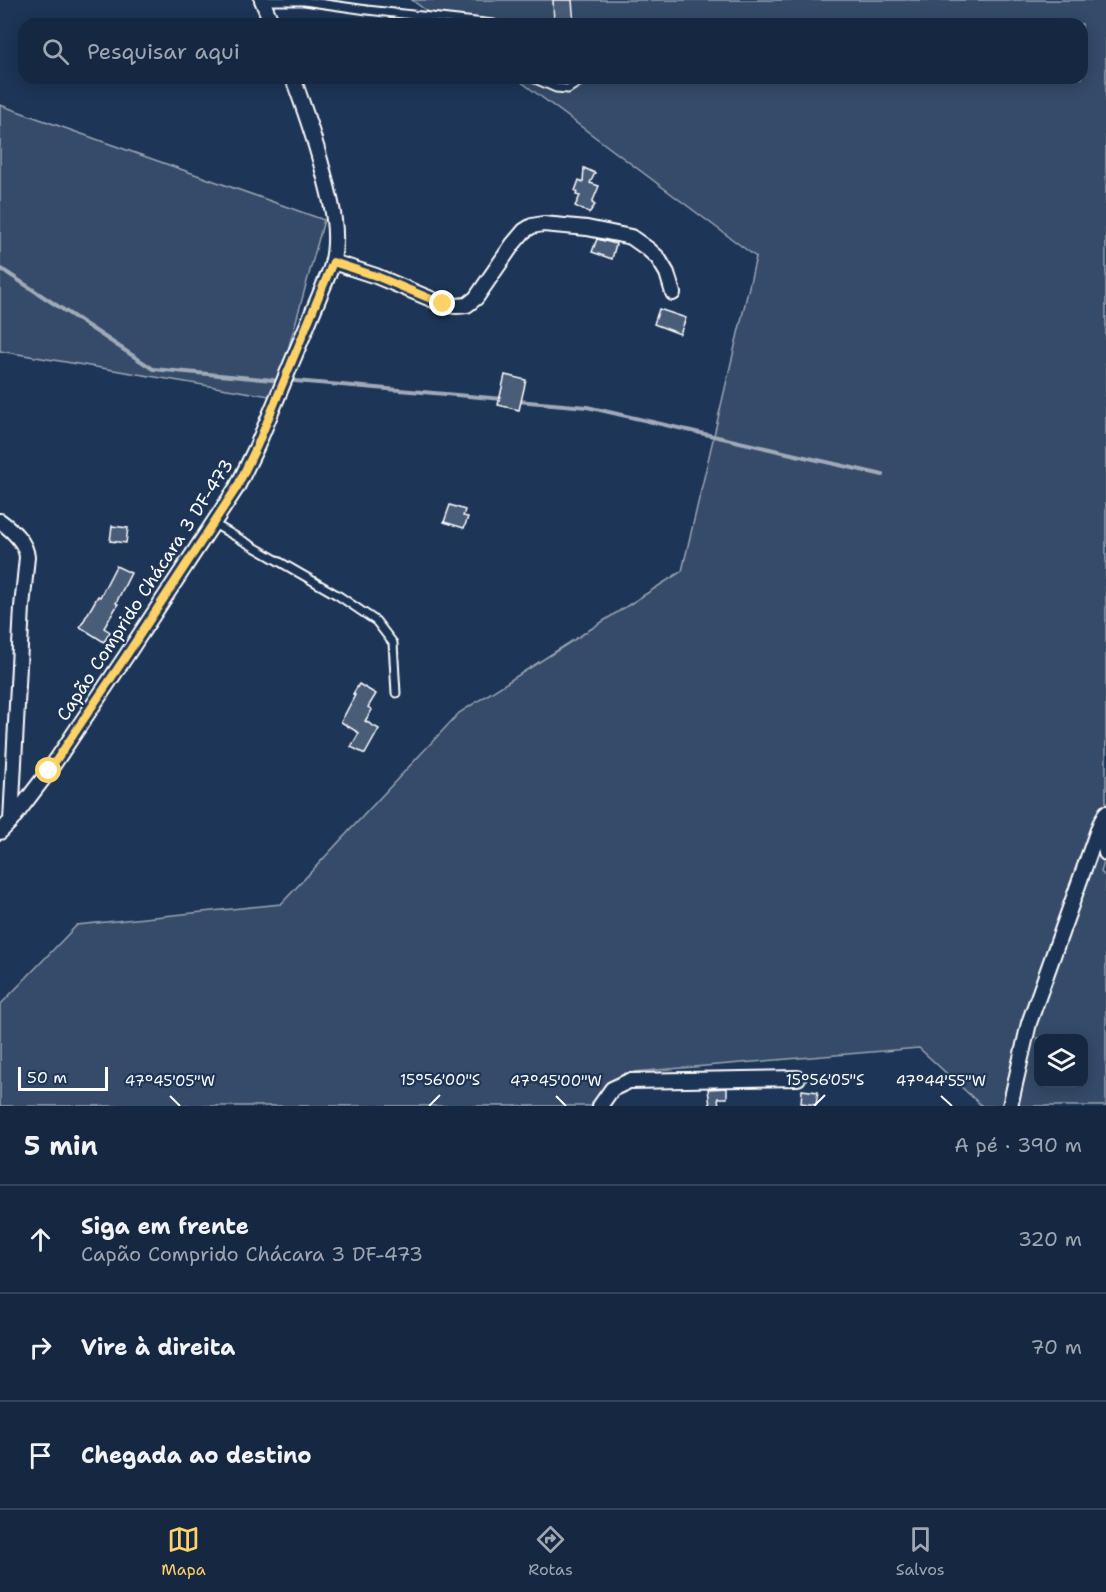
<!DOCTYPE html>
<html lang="pt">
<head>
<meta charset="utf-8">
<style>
  body { margin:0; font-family:"Shantell Sans",sans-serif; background:#1f3048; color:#f1f3f6 }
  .controls { position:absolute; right:18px; bottom:18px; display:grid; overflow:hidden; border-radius:12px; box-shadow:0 3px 15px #0003 }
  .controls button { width:54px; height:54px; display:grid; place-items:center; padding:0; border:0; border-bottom:2px solid #35445a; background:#162841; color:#f1f3f6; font:30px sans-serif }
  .scale { position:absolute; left:18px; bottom:15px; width:90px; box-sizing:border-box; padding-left:6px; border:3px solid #fff; border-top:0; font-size:16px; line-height:21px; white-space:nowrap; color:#fff; -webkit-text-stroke:4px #1d3557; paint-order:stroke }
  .stop { position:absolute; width:18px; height:18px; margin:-14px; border:4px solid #ffd166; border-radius:50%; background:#fff }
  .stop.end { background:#ffd166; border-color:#fff; box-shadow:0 2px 6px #0008 }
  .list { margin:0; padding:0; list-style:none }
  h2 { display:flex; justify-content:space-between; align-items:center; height:78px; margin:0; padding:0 24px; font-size:26px }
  h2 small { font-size:20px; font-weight:400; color:#9ea6b1 }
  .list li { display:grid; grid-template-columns:39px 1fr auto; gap:18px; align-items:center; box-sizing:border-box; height:108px; padding:0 24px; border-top:2px solid #35445a }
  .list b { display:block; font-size:22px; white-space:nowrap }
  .list p { margin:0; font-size:20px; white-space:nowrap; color:#9ea6b1 }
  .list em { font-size:20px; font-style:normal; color:#9ea6b1 }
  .icon { flex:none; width:33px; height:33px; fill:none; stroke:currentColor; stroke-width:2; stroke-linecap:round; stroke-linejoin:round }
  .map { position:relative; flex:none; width:1106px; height:1106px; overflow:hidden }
  .search { position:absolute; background:#162841; box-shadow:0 3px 15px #0003; left:18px; right:18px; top:18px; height:66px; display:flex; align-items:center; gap:15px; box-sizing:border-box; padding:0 21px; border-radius:18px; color:#9ea6b1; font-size:22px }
  .sheet { height:402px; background:#162841 }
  nav { display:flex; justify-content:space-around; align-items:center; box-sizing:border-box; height:84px; border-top:2px solid #35445a; background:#162841; font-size:16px; color:#9ea6b1 }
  nav a { display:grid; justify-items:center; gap:3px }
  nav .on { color:#ffd166 }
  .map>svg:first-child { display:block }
</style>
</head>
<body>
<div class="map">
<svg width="1106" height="1106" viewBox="0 0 1106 1106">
  <rect width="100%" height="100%" fill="#1d3557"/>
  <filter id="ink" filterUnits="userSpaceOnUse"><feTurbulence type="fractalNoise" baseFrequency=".0167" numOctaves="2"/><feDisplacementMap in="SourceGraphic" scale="12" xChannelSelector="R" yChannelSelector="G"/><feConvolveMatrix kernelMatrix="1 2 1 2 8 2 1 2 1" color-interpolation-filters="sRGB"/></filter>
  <g filter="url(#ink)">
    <path fill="#364b69" stroke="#9aa5b4" stroke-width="1.5" fill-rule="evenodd" d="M412 0H1106V857L1101 872 1106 877V1106H982L919 1048 634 1072 600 1106H0V1005L77 925 281 904 459 713 682 571 756 257 516 78H1082V24H444ZM1038 1038H1084V1084H1038Z
      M0 105 324 220 275 397 0 351Z"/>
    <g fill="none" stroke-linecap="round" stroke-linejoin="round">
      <path stroke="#a0aab8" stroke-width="4" d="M0 268 153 369 273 380
        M295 381 503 399
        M517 401 587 407 883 475"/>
    </g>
    <path fill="#4a5d79" stroke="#fff" stroke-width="1.5" d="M553 0H572L574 24H554Z
      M584 168 595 173 590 183 599 186 592 203 595 205 589 213 575 206 580 196 576 195 577 192 575 191 579 180 583 182Z
      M597 239 616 244 612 259 592 252Z
      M659 309 686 318 680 334 654 324Z
      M505 375 526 380 519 410 498 405Z
      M450 505 465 510 463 516 468 517 464 528 444 522Z
      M112 526 128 528 126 543 110 541Z
      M116 566 131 573 116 603 118 604 104 628 110 632 104 642 80 627 98 596 100 597Z
      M359 684 376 694 368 707 372 710 365 721 379 729 365 754 351 747 359 733 341 722 355 695 353 694Z
      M727 1088V1098H718L719 1106H710L708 1089Z
      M802 1090 818 1092 816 1105 801 1103Z"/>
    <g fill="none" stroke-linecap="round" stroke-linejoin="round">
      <defs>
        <path id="service" d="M262 1H304L367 10 494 24
          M533 78 556 88 568 89 585 78
          M214 524 339 596 376 621 393 643 396 693"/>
        <path id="minor" d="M262 0 272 24
          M333 262 376 276 443 304 456 306 467 305 476 298 513 244 524 231 532 226 543 224 587 228 631 237 648 249 658 258 667 273 673 293
          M0 521C12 530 26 542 27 557L22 607 11 821
          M1101 826 1106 853
          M0 832 11 821 49 771 126 656 237 487 257 446 331 268C341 234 331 200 322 167 314 137 304 108 293 78
          M600 1106 612 1089 629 1081 798 1078
          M1010 1106 1029 1023 1100 824 1106 813"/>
      </defs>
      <use href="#service" stroke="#fff" stroke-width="11"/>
      <use href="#minor" stroke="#fff" stroke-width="18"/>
      <use href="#service" stroke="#1d3557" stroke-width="7"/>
      <use href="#minor" stroke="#1d3557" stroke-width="14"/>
    </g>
  </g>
  <g fill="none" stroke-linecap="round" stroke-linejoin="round" filter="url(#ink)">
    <path stroke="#ffd166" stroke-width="8" d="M49 771 126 656 237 487 257 446 333 262 376 276 443 304"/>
  </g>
  <path fill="none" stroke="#fff" stroke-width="2" d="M170 1096 180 1106M556 1096 566 1106M941 1096 952 1106M429 1106 440 1095M814 1106 825 1095"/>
  <g text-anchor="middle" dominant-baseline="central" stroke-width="4.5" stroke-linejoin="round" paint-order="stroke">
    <g font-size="18" fill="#fff" stroke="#1d3557">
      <text transform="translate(145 590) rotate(-57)">Capão Comprido Chácara 3 DF-473</text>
    </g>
  </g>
  <g font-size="15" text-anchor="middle" fill="#fff" stroke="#1d3557" stroke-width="4.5" stroke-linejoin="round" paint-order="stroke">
    <text x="440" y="1085">15°56'00"S</text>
    <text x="825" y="1085">15°56'05"S</text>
    <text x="170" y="1086">47°45'05"W</text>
    <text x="556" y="1086">47°45'00"W</text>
    <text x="941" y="1086">47°44'55"W</text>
  </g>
</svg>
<div class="controls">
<button><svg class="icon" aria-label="layers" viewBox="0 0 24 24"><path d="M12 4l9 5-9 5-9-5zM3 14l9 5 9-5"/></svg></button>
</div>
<div class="scale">50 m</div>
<div class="stop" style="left:49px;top:771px"></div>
<div class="stop end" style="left:443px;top:304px"></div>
<div class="search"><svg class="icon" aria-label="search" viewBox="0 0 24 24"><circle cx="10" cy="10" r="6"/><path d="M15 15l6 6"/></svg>Pesquisar aqui</div>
</div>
<section class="sheet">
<h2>5 min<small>A pé · 390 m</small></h2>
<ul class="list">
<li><svg class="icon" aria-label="ahead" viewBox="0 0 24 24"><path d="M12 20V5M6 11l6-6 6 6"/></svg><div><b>Siga em frente</b><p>Capão Comprido Chácara 3 DF-473</p></div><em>320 m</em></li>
<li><svg class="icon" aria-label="right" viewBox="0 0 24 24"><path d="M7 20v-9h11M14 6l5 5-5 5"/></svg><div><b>Vire à direita</b></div><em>70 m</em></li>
<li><svg class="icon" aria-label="arrive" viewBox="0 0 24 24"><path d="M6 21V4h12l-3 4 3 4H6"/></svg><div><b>Chegada ao destino</b></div></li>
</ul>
</section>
<nav>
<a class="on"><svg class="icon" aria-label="map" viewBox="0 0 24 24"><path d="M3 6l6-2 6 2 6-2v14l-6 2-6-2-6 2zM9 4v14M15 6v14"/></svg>Mapa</a>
<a><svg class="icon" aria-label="directions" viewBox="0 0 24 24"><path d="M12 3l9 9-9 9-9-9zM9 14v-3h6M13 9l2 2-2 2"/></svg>Rotas</a>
<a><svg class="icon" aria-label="saved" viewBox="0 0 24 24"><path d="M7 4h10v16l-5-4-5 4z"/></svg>Salvos</a>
</nav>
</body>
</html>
